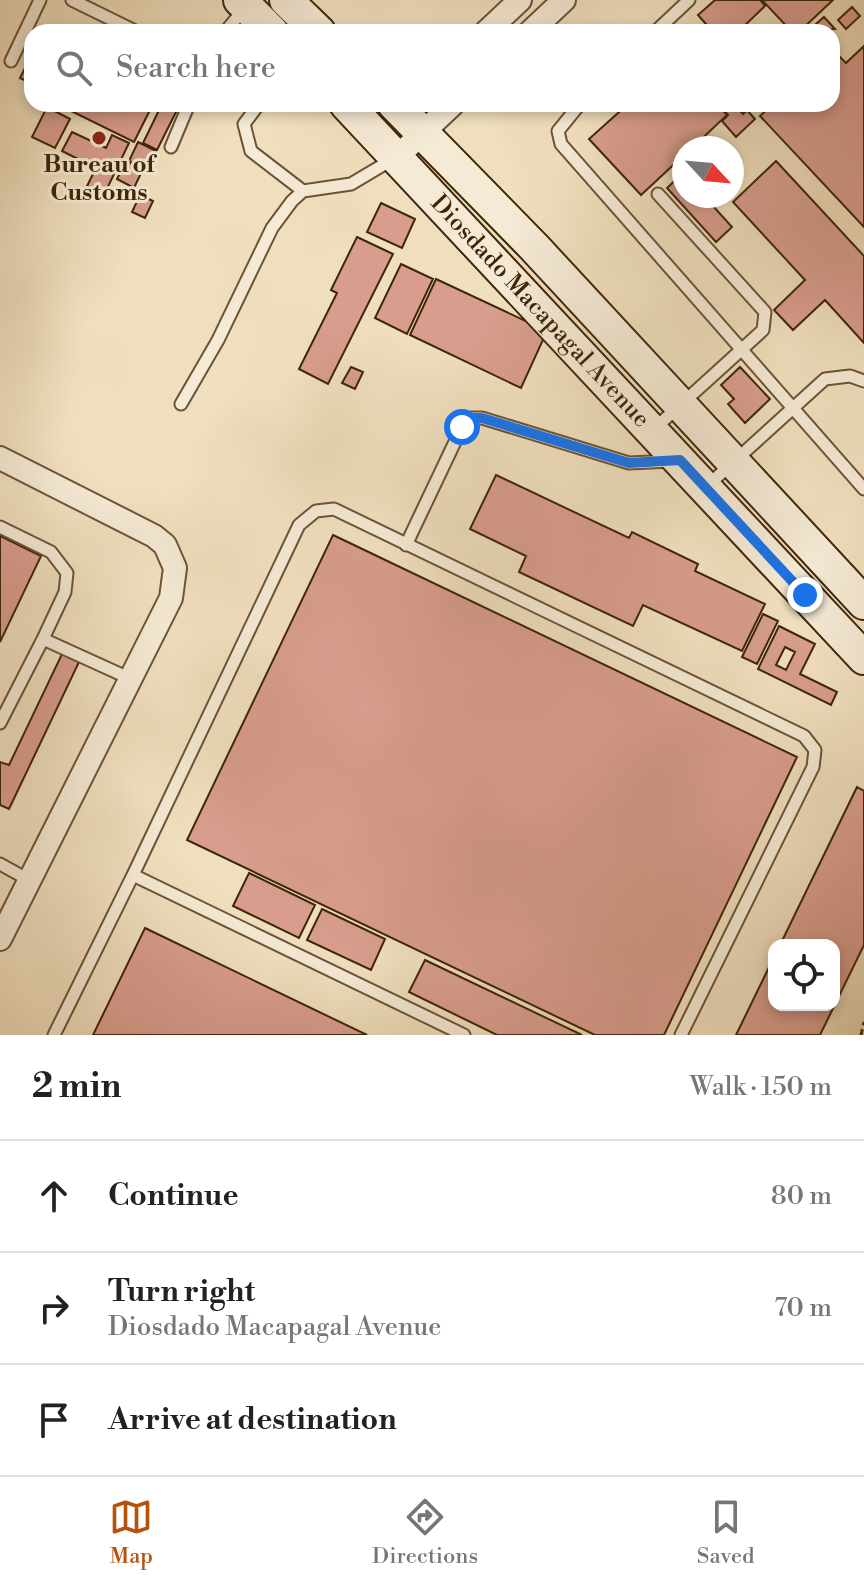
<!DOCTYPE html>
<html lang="en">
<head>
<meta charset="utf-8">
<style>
  body { margin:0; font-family:"Libre Bodoni",serif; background:#f6f6f6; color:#222 }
  .controls { position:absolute; right:24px; bottom:24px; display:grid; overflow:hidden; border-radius:16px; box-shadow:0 4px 12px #0003 }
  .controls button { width:72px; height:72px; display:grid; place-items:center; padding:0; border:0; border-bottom:2px solid #e0e0e0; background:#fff; color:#222; font:40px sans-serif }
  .compass { position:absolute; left:672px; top:136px; width:72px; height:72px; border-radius:50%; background:#fff; box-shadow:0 4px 12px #0003; rotate:116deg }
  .stop { position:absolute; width:24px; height:24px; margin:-18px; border:6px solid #1a73e8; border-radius:50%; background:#fff }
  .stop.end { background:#1a73e8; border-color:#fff; box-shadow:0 2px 8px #0008 }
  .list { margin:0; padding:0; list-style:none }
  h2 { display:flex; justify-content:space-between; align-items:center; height:104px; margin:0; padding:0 32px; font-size:34px }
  h2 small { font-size:26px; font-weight:400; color:#767676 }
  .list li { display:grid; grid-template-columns:52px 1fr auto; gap:24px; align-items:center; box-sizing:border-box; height:112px; padding:0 32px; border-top:2px solid #e0e0e0 }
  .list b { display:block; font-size:30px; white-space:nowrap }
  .list p { margin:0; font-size:26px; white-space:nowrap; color:#767676 }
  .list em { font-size:26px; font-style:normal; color:#767676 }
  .icon { flex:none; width:44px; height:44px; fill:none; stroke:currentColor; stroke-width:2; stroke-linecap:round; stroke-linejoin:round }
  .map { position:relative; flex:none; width:864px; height:1035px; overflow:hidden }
  .search { position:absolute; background:#fff; box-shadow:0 4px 12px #0003; left:24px; right:24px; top:24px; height:88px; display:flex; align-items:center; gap:20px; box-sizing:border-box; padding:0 28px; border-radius:24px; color:#767676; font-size:30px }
  .sheet { height:440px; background:#fff }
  nav { display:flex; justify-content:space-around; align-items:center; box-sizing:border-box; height:112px; border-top:2px solid #e0e0e0; background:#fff; font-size:22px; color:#767676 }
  nav a { display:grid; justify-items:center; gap:4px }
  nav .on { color:#b45309 }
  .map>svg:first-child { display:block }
</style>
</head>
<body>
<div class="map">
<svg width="864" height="1035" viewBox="0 0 864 1035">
  <rect width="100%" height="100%" fill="#f0dfbe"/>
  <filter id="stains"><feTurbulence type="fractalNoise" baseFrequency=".0025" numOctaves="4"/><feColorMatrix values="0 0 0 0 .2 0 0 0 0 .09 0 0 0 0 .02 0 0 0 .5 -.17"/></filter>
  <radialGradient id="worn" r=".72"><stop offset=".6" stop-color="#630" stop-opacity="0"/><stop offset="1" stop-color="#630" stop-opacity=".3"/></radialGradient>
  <path fill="#d89d8e" stroke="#3f2507" stroke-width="2" fill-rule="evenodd" d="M715 0H760L765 6 738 32H713L698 15Z
    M762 0H833L799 32H792Z
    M852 7 860 16 846 29 838 20Z
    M824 17 835 29 808 32H807Z
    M864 46V227L760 116 773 104H832V49L846 63Z
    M32 54V84L20 78Z
    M57 104H153L134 142Z
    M162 104H180L157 150 143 143Z
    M628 104H717L727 115 692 148H684V155L641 195 589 139Z
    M726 104H734L743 114 747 110 755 119 736 137 722 121 728 115 722 108Z
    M47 107 70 119 55 148 32 137Z
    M72 132 106 148 112 135 129 143 104 195 87 186 96 168 62 151Z
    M138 142 156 151 147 170 129 161Z
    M126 161 143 169 134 188 117 179Z
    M776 161 864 256V343L825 300 793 330 774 310 805 280 733 202Z
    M683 173 684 196H704L732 227 716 242 667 188Z
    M140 195 153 201 145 218 132 212Z
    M381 203 415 219 402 248 367 232Z
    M357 237 393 254 328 384 299 369 337 293 331 290Z
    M401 264 433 279 407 334 375 318Z
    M436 279 547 331 521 388 410 335Z
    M351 367 363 372 355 389 342 383Z
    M740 367 770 399 745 423 728 404 734 399 721 385Z
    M496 475 629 538 632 532 698 564 695 571 765 604 742 651 643 605 633 626 519 572 526 556 470 529Z
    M333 535 797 757 664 1035H595L187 840Z
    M0 536 41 556 0 642Z
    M763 614 778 621 757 664 742 657Z
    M779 626 815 644 800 674 837 692 831 705 758 669ZM785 647 795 652 786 670 776 665Z
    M62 654 79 662 9 809 0 805V762L9 765Z
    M857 787 864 791V945L820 1035H736L774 957V1005H834V945H780Z
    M249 873 315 905 299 938 233 906Z
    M322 909 385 939 371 970 307 940Z
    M145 928 367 1035H93Z
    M425 960 582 1035H497L409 992Z"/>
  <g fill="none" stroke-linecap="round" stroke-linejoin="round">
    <defs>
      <path id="service" d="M72 0 137 32
        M225 32 245 8
        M655 32 689 0
        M11 61 40 0
        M259 104 244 124 251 151 303 191
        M580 104 558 131 561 144 864 489
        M171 147 189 104
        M181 404 218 340 272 228 292 201 303 191 351 184 393 159
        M654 429 763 330 765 312 658 194
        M706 487 825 379 850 376 864 381
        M0 527 51 552 67 573 65 592 43 639
        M406 545 462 427 471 418H482L629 463 672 461
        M0 723 43 639 131 679
        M0 864 29 880
        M54 1035 133 875
        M464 1035 133 875 299 525 316 511 334 509 804 736 815 750 813 767 681 1035"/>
      <path id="minor" d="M486 32 520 0
        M530 32 564 0
        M397 157 453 104
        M0 458 154 536 165 545 175 568 171 598 0 939"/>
      <g id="secondary">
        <path d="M240 0 272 32"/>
        <path d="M286 0 319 32"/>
        <path id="s1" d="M346 104 864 658"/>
        <path d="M394 104 534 247 864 603"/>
      </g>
    </defs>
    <use href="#service" stroke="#6b5435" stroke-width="15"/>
    <use href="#minor" stroke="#6b5435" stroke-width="26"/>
    <use href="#secondary" stroke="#3f2507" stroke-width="36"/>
    <path stroke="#3f2507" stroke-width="3" stroke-dasharray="6 4" stroke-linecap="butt" d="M861 1035 864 1022"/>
    <use href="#service" stroke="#f5ead5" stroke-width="11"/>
    <use href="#minor" stroke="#f5ead5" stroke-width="22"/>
    <use href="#secondary" stroke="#f5ead5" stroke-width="32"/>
  </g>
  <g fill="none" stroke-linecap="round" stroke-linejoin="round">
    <path stroke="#1a73e8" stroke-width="10" d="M462 427 471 418H482L629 463 680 460 805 595"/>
  </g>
  <circle fill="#8f2418" stroke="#f5ead5" stroke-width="3" cx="99" cy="138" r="8"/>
  <g text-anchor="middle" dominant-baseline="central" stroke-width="6" stroke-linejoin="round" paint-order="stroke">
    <g font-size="24" font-weight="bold" fill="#3f2507" stroke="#f5ead5">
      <text x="99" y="165">Bureau of<tspan x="99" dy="28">Customs</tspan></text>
    </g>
    <g font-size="24" fill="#3f2507" stroke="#f5ead5">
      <text stroke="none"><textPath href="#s1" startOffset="284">Diosdado Macapagal Avenue</textPath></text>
    </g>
  </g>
  <rect width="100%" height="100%" filter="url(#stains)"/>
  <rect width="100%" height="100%" fill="url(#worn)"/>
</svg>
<div class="controls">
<button><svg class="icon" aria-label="locate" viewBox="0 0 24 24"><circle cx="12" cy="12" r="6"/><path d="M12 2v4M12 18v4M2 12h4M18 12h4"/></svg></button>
</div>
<svg class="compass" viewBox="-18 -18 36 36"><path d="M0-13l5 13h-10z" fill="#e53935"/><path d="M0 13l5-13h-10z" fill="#767676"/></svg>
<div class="stop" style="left:462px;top:427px"></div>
<div class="stop end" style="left:805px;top:595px"></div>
<div class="search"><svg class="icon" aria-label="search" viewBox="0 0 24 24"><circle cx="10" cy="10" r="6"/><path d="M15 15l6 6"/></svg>Search here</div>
</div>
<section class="sheet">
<h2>2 min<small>Walk · 150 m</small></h2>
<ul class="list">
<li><svg class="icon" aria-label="ahead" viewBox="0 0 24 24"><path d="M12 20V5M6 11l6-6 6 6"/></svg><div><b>Continue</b></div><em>80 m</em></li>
<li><svg class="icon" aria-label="right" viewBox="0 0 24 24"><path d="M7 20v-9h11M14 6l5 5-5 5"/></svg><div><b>Turn right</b><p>Diosdado Macapagal Avenue</p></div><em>70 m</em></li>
<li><svg class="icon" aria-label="arrive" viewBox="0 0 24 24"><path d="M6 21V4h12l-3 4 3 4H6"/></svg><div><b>Arrive at destination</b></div></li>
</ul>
</section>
<nav>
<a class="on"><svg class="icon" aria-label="map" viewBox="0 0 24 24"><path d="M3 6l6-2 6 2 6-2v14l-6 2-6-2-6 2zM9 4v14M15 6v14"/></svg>Map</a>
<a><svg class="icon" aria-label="directions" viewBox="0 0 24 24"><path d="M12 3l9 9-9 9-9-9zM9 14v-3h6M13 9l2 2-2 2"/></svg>Directions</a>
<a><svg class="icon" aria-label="saved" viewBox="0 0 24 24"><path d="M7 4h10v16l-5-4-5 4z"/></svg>Saved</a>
</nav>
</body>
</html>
